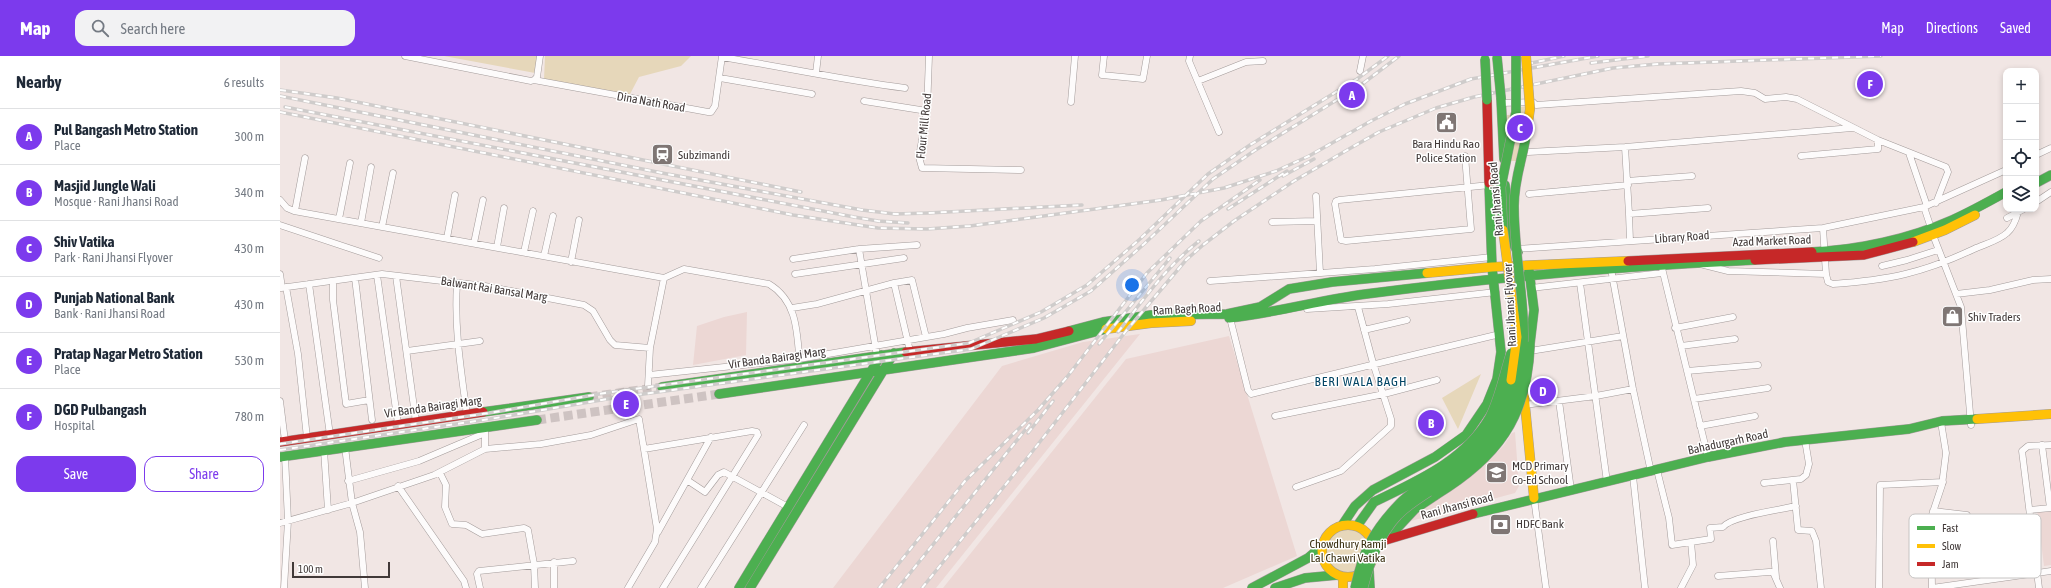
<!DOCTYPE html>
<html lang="en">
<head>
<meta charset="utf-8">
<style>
  body { margin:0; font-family:"Asap Condensed",sans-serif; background:#f2f2f3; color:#1f2937 }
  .controls { position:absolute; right:12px; top:12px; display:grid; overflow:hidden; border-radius:8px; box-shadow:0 2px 6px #0003 }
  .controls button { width:36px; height:36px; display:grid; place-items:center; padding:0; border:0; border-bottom:1px solid #e0e1e3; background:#fff; color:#1f2937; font:20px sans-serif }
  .scale { position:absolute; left:12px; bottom:10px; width:98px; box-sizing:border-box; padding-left:4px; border:2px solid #413938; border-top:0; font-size:11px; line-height:14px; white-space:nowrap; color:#413938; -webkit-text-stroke:3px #fff; paint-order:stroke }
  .you { position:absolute; left:852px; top:229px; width:14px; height:14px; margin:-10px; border:3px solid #fff; border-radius:50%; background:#1a73e8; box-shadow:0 0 0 6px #1a73e833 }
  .badge { display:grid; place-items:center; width:26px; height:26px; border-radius:50%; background:#7c3aed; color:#fff; font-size:13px; font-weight:700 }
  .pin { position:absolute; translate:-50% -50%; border:2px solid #fff; box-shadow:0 1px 4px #0006 }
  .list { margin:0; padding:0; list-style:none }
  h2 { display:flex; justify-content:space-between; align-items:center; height:52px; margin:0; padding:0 16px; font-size:17px }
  h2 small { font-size:13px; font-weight:400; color:#747a83 }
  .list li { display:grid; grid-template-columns:26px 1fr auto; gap:12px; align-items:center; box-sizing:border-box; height:56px; padding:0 16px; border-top:1px solid #e0e1e3 }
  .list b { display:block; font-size:15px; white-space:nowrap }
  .list p { margin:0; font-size:13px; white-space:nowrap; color:#747a83 }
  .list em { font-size:13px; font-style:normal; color:#747a83 }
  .actions { display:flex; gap:8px; padding:12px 16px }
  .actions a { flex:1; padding:9px 0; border:1px solid #7c3aed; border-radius:12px; text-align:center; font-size:14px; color:#7c3aed }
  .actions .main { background:#7c3aed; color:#fff }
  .icon { flex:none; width:22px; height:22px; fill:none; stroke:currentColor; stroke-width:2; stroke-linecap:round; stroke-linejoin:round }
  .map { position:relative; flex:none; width:1771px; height:532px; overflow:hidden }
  header { display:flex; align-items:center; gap:24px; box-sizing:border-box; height:56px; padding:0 20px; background:#7c3aed; color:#fff }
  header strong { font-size:19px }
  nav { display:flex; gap:22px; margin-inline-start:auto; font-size:14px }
  .search { width:280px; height:36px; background:#f2f2f3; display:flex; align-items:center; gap:10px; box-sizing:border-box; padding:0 14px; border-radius:12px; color:#747a83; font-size:15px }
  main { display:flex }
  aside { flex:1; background:#fff }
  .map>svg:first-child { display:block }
</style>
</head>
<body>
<header>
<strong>Map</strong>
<div class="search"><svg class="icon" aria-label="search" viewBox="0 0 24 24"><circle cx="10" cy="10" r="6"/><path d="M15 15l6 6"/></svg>Search here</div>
<nav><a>Map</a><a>Directions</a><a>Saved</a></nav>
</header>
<main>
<aside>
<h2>Nearby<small>6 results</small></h2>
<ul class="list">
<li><span class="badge">A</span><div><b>Pul Bangash Metro Station</b><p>Place</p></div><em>300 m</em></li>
<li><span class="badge">B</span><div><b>Masjid Jungle Wali</b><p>Mosque · Rani Jhansi Road</p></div><em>340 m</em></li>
<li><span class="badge">C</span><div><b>Shiv Vatika</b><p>Park · Rani Jhansi Flyover</p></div><em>430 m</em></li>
<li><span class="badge">D</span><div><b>Punjab National Bank</b><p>Bank · Rani Jhansi Road</p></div><em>430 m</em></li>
<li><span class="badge">E</span><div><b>Pratap Nagar Metro Station</b><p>Place</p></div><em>530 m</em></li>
<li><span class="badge">F</span><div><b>DGD Pulbangash</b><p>Hospital</p></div><em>780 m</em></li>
</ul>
<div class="actions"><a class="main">Save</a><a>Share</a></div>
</aside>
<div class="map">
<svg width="1771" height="532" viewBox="0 0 1771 532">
  <rect width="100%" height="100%" fill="#f1e6e4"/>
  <path fill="#ecd7d4" d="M467 256 466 299 413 309 417 270 444 261Z
    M860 278 656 532H553L722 310 803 286Z
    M949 280 1017 500 943 532H663L846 303Z
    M1235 376 1239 430 1235 437 1131 465 1138 456 1205 409 1224 389 1232 377Z
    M1771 452V509L1764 510 1757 454Z"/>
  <path fill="#e6d7ba" d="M164 0H258L255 17Z
    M265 0H411L401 10 359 21 349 40 264 24Z
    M1254 50C1255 69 1247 87 1241 105H1229L1227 59H1230V57L1240 56V51Z
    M1201 318 1178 373 1162 342Z
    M1062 473 1076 474 1088 484 1076 515C1048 524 1034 486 1062 473Z"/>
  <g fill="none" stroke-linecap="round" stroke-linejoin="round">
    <path stroke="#cec3c2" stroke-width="9" stroke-dasharray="9 4.5" stroke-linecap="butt" d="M309 341 382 331
      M257 364 439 338"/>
    <defs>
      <path id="street" d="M125 0 251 25 254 24 257 21 260 0
        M649 0 647 55 639 101 642 112 741 114
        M824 0 822 19 863 23 867 0
        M910 0 909 5 939 76
        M442 1C503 11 563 24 625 32
        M1080 15 1083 0
        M536 17 538 0
        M440 22 532 38
        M254 24 428 56H431L435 50 442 0
        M918 25 966 6 983 5
        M584 45 647 55
        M791 46 795 0
        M1222 47 1253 46 1256 49 1461 35 1475 37 1485 43 1506 41 1517 43 1598 84 1666 111 1668 116 1656 147
        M1345 91 1349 158 1428 152
        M1248 96 1345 91 1572 72
        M1629 97 1647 150
        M1756 99 1771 92
        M1185 100 1191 173 1066 185 1061 184 1055 148 1056 145 1059 144 1210 129
        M1521 100 1598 93V84
        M1347 125 1412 120
        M1249 138 1348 129
        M1036 140 1040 217
        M0 144 7 152 14 155 384 222 404 213 489 228C519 246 517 280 520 311
        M1756 146 1771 136
        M1644 151 1651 172
        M15 155 25 102
        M1349 158 1350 185
        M1727 162 1744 153
        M59 163 70 107
        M992 166 1037 165
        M81 167 91 111
        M0 169 99 202
        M102 171 113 117
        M1543 172 1546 218 1548 226 1553 228C1609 224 1643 217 1694 193 1705 188 1718 185 1727 177 1733 172 1736 164 1738 156
        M1653 179 1681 251 1691 369
        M167 182 175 139
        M194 187 203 144
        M217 191 224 152
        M579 193 597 300
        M1236 193 1543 172 1644 151 1726 114
        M244 196 253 155
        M264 200 273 160
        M513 203 579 193 637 189
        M291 206 299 164
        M1381 208 1428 401
        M1420 208 1448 215 1546 218
        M1602 210 1627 204 1658 194
        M1331 213 1353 333 1371 416
        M0 218 2 232
        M515 218 624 202
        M97 219 118 368
        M116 220 136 366
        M75 222 92 364
        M53 225V244L66 348 89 344
        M930 225 1095 213 1212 201
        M177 227C174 272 181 314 187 359
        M1300 227 1327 426
        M29 228 50 379
        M6 231 18 298 27 382
        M0 232 102 218 205 230 304 249 313 255 330 284 335 289 370 292 368 330
        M1251 232 1382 217
        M1676 238 1710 234 1753 224 1771 223
        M512 252 537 248 614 227
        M1027 253 1108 248 1216 236
        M950 262 968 334 971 338 1220 278
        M1395 272 1453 261
        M1084 274 1127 264
        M1401 290 1455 283
        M370 292 384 222
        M127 295 200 285
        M630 295 614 227 632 224 646 281
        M1250 295 1343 280
        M1407 315 1478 309
        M369 319 519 303 664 278 687 272 733 264
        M1414 343 1488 332
        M0 345 5 385
        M1279 345 1291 434
        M1244 349 1316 340 1353 333
        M995 360 1104 338 1157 324
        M1420 370 1475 360
        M1762 389 1770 452
        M65 391 72 447 80 476 85 532
        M205 393V375
        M364 393 472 375 477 376 478 379 383 532
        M44 394 48 454
        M1377 414 1389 462 1392 489 1411 486 1413 509 1401 532
        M160 417 166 429 165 451 172 468 186 469 202 478 244 472 248 474 254 508 255 532
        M1353 420 1365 532
        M407 424 425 436 438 419 444 416 508 451
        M1513 424 1518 474 1532 475 1536 485 1541 532
        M68 425 139 405 205 377
        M1484 427 1521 423 1526 419 1529 408 1525 384
        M118 430 184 525 186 532
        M1016 431 1061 415 1111 370V363L1093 307 1078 251
        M1254 442 1266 532
        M1750 454 1771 452
        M1653 455 1687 459
        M0 467 72 447 154 419 205 393 261 388 311 379 359 363 377 473 375 486 348 532
        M378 476 431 381
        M1493 485 1496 521
        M1411 486 1431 483 1430 472 1443 471C1451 460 1500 454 1516 450
        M1651 489H1699
        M274 506V532
        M1438 520 1489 516H1493L1500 532
        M4 532 8 465 5 400
        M200 532 197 518 199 515 293 505
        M421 532 524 369
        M1599 532 1600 429 1663 426
        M1652 532 1651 462 1662 429 1666 397 1661 366
        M1652 532 1771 515
        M1759 532 1742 395 1748 390 1771 389"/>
      <path id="fast" d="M1221 42 1224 103
        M1756 127 1771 119
        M1225 129 1232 186 1238 196
        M1532 196C1578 194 1629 183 1672 164 1690 156 1708 146 1726 136
        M1249 214 1254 254 1249 296
        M949 262C995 257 1040 244 1086 238 1215 221 1345 210 1475 204
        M789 275 823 266 871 259 947 258 980 251 1009 233 1052 226 1147 217
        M382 331 626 296
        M439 338 754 292 826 273
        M203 356 309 341
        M0 401 257 364
        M1193 458 1428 401 1505 386 1629 373 1662 365 1697 363
        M1063 468 1075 450 1093 434 1155 401 1186 379 1207 348 1217 323 1221 296 1212 211 1209 127
        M1077 470 1094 446
        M1107 483 1135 453 1156 439
        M1089 514 1090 532
        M459 532 601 299
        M470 532 614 297
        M972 532 1028 502 1042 490
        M995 532 1025 522 1057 519"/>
      <path id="slow" d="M1633 186 1665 174 1695 159
        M1147 217 1212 211 1348 205
        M826 273 871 267 911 265
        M1244 339 1254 442
        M1697 363 1771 358
        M1042 495a26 26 0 1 1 52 0a26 26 0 1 1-52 0Z
        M1063 521V532"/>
      <path id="jam" d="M1207 44 1209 127
        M1475 204 1584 199 1633 186
        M1348 205 1532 196
        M626 296 756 283 789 275
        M0 386 203 356
        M1106 484 1193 458"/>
    </defs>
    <use href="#street" stroke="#a39b9a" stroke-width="7"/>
    <use href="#fast" stroke="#a39b9a" stroke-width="10"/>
    <use href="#slow" stroke="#a39b9a" stroke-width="10"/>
    <use href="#jam" stroke="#a39b9a" stroke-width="10"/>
    <use href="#street" stroke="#fdfbfb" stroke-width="6"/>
    <use href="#fast" stroke="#4caf50" stroke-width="9"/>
    <use href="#slow" stroke="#ffc107" stroke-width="9"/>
    <use href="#jam" stroke="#c62828" stroke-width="9"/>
    <defs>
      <path id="rail" d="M1311 7 1368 0
        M1247 8 1284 0
        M0 34 57 42 521 136
        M0 40 382 117 582 154 615 158 648 157 802 149
        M5 51 574 161 598 165 628 167
        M0 56 513 159 598 172 647 173 690 170 881 144 944 132 996 115 1029 100 1091 65 1125 48 1191 23 1318 0
        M1003 120 1034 103
        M948 153 1007 115
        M838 276C863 244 887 210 919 185
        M819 288 890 202
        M748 377 773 345
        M0 388 209 357 325 337 689 287 761 256 807 229 860 183 928 118 970 89 1077 23 1108 0
        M0 394 210 363 327 343 691 293 764 262 811 235 864 188 933 123 974 95 1081 29 1119 0
        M599 532 685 425 758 354 787 321 867 217 921 165 980 124
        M618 532 750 368
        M642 532 752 396 846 275 906 204 923 189 954 165 1014 125 1069 93 1099 76 1156 52 1194 41 1333 12 1378 8 1601 0"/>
    </defs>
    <use href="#rail" stroke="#cfcccb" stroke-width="3.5"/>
    <use href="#rail" stroke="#fff" stroke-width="2" stroke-dasharray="6" stroke-linecap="butt"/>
    <defs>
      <path id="fast-bridge" d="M1217 1 1221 42
        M1205 3 1207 44
        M1223 174 1221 131 1236 56V0
        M1156 439C1217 402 1247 362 1250 290
        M1094 446C1137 425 1185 405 1210 361 1220 341 1224 318 1231 297
        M1075 532C1083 495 1093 475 1120 447 1134 433 1157 422 1173 411 1199 393 1227 355 1231 324
        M1083 532C1090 506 1099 479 1118 459 1136 441 1159 431 1180 416 1196 404 1211 387 1222 369 1262 297 1234 226 1234 150 1234 121 1244 100 1247 73"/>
      <path id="slow-bridge" d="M1246 0 1250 53 1247 73
        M1223 174 1237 281 1231 324"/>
    </defs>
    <use href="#fast-bridge" stroke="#a39b9a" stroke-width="10" stroke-linecap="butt"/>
    <use href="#slow-bridge" stroke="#a39b9a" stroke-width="10" stroke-linecap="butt"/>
    <use href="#fast-bridge" stroke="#4caf50" stroke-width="9"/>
    <use href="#slow-bridge" stroke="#ffc107" stroke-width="9"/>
  </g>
  <defs>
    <symbol id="civic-square" viewBox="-11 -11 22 22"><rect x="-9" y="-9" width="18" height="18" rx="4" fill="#7f7674" stroke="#fff"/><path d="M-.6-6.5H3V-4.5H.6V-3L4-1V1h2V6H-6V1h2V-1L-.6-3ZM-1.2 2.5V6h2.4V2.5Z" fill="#fff"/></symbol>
    <symbol id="station-square" viewBox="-11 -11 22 22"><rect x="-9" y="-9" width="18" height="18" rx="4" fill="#7f7674" stroke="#fff"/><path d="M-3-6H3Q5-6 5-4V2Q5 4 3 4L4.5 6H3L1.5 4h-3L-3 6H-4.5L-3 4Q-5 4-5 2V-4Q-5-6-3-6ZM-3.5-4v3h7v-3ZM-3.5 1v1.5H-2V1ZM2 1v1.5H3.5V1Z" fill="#fff"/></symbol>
    <symbol id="shop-square" viewBox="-11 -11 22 22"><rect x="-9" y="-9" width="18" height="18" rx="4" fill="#7f7674" stroke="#fff"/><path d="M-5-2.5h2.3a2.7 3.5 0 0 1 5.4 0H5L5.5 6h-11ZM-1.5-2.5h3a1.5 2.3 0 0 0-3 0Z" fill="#fff"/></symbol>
    <symbol id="school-square" viewBox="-11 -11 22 22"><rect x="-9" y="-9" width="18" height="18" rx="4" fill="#7f7674" stroke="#fff"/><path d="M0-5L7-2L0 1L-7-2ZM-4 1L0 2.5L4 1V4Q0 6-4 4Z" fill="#fff"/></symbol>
    <symbol id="bank-square" viewBox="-11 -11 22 22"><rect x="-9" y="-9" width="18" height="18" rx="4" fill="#7f7674" stroke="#fff"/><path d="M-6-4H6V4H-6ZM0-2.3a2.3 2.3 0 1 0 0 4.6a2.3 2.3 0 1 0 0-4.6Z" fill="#fff"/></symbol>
  </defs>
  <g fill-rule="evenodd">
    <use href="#civic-square" x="1154" y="54" width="25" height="25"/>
    <use href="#station-square" x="370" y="86" width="25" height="25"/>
    <use href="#shop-square" x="1660" y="248" width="25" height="25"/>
    <use href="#school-square" x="1204" y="404" width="25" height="25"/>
    <use href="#bank-square" x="1208" y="456" width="25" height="25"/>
  </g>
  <g text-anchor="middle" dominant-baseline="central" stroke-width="3" stroke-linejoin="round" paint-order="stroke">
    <g font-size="12" fill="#413938" stroke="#fff">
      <text transform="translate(371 46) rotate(10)">Dina Nath Road</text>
      <text transform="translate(644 70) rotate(-84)">Flour Mill Road</text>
      <text transform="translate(1216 143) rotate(-95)">Rani Jhansi Road</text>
      <text transform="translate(1402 181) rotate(-4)">Library Road</text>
      <text transform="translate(1492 185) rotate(-2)">Azad Market Road</text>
      <text transform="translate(214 233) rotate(9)">Balwant Rai Bansal Marg</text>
      <text transform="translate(1230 249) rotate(-93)">Rani Jhansi Flyover</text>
      <text transform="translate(907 253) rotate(-3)">Ram Bagh Road</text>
      <text transform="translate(497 302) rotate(-8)">Vir Banda Bairagi Marg</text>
      <text transform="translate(153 351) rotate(-8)">Vir Banda Bairagi Marg</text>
      <text transform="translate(1448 386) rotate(-12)">Bahadurgarh Road</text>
      <text transform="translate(1177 450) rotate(-15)">Rani Jhansi Road</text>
    </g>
    <g font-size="12" fill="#413938" stroke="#fff" text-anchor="start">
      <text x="1166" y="88" text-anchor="middle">Bara Hindu Rao<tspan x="1166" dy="14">Police Station</tspan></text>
      <text x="398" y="99">Subzimandi</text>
      <text x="1688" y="261">Shiv Traders</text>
      <text x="1232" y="410">MCD Primary<tspan x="1232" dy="14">Co-Ed School</tspan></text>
      <text x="1236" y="468">HDFC Bank</text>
    </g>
    <g font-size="12" fill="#392e0f" stroke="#fff">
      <text x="1068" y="488">Chowdhury Ramji<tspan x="1068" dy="14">Lal Chawri Vatika</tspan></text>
    </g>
    <g font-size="13" letter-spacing="1" fill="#044565" stroke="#fff">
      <text x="1081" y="325">BERI WALA BAGH</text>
    </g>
  </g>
  <rect x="1629" y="458" width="132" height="64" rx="6" fill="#fff" stroke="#c6c4c3" stroke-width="1"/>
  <rect x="1637" y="470" width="18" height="4" fill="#4caf50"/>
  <rect x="1637" y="488" width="18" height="4" fill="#ffc107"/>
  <rect x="1637" y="506" width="18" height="4" fill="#c62828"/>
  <g font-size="11" fill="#413938">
    <text x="1662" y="476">Fast</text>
    <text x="1662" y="494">Slow</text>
    <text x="1662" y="512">Jam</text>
  </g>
</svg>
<div class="controls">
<button>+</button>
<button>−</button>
<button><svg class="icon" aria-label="locate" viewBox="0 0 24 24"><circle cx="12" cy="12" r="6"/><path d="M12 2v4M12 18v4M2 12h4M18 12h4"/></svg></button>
<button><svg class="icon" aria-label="layers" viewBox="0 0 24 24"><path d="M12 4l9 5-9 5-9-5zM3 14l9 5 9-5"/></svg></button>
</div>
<div class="scale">100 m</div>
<div class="you"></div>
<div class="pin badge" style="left:1072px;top:39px">A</div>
<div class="pin badge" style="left:1151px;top:367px">B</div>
<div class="pin badge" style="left:1240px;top:72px">C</div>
<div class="pin badge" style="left:1263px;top:335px">D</div>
<div class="pin badge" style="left:346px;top:348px">E</div>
<div class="pin badge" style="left:1590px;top:28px">F</div>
</div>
</main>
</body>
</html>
